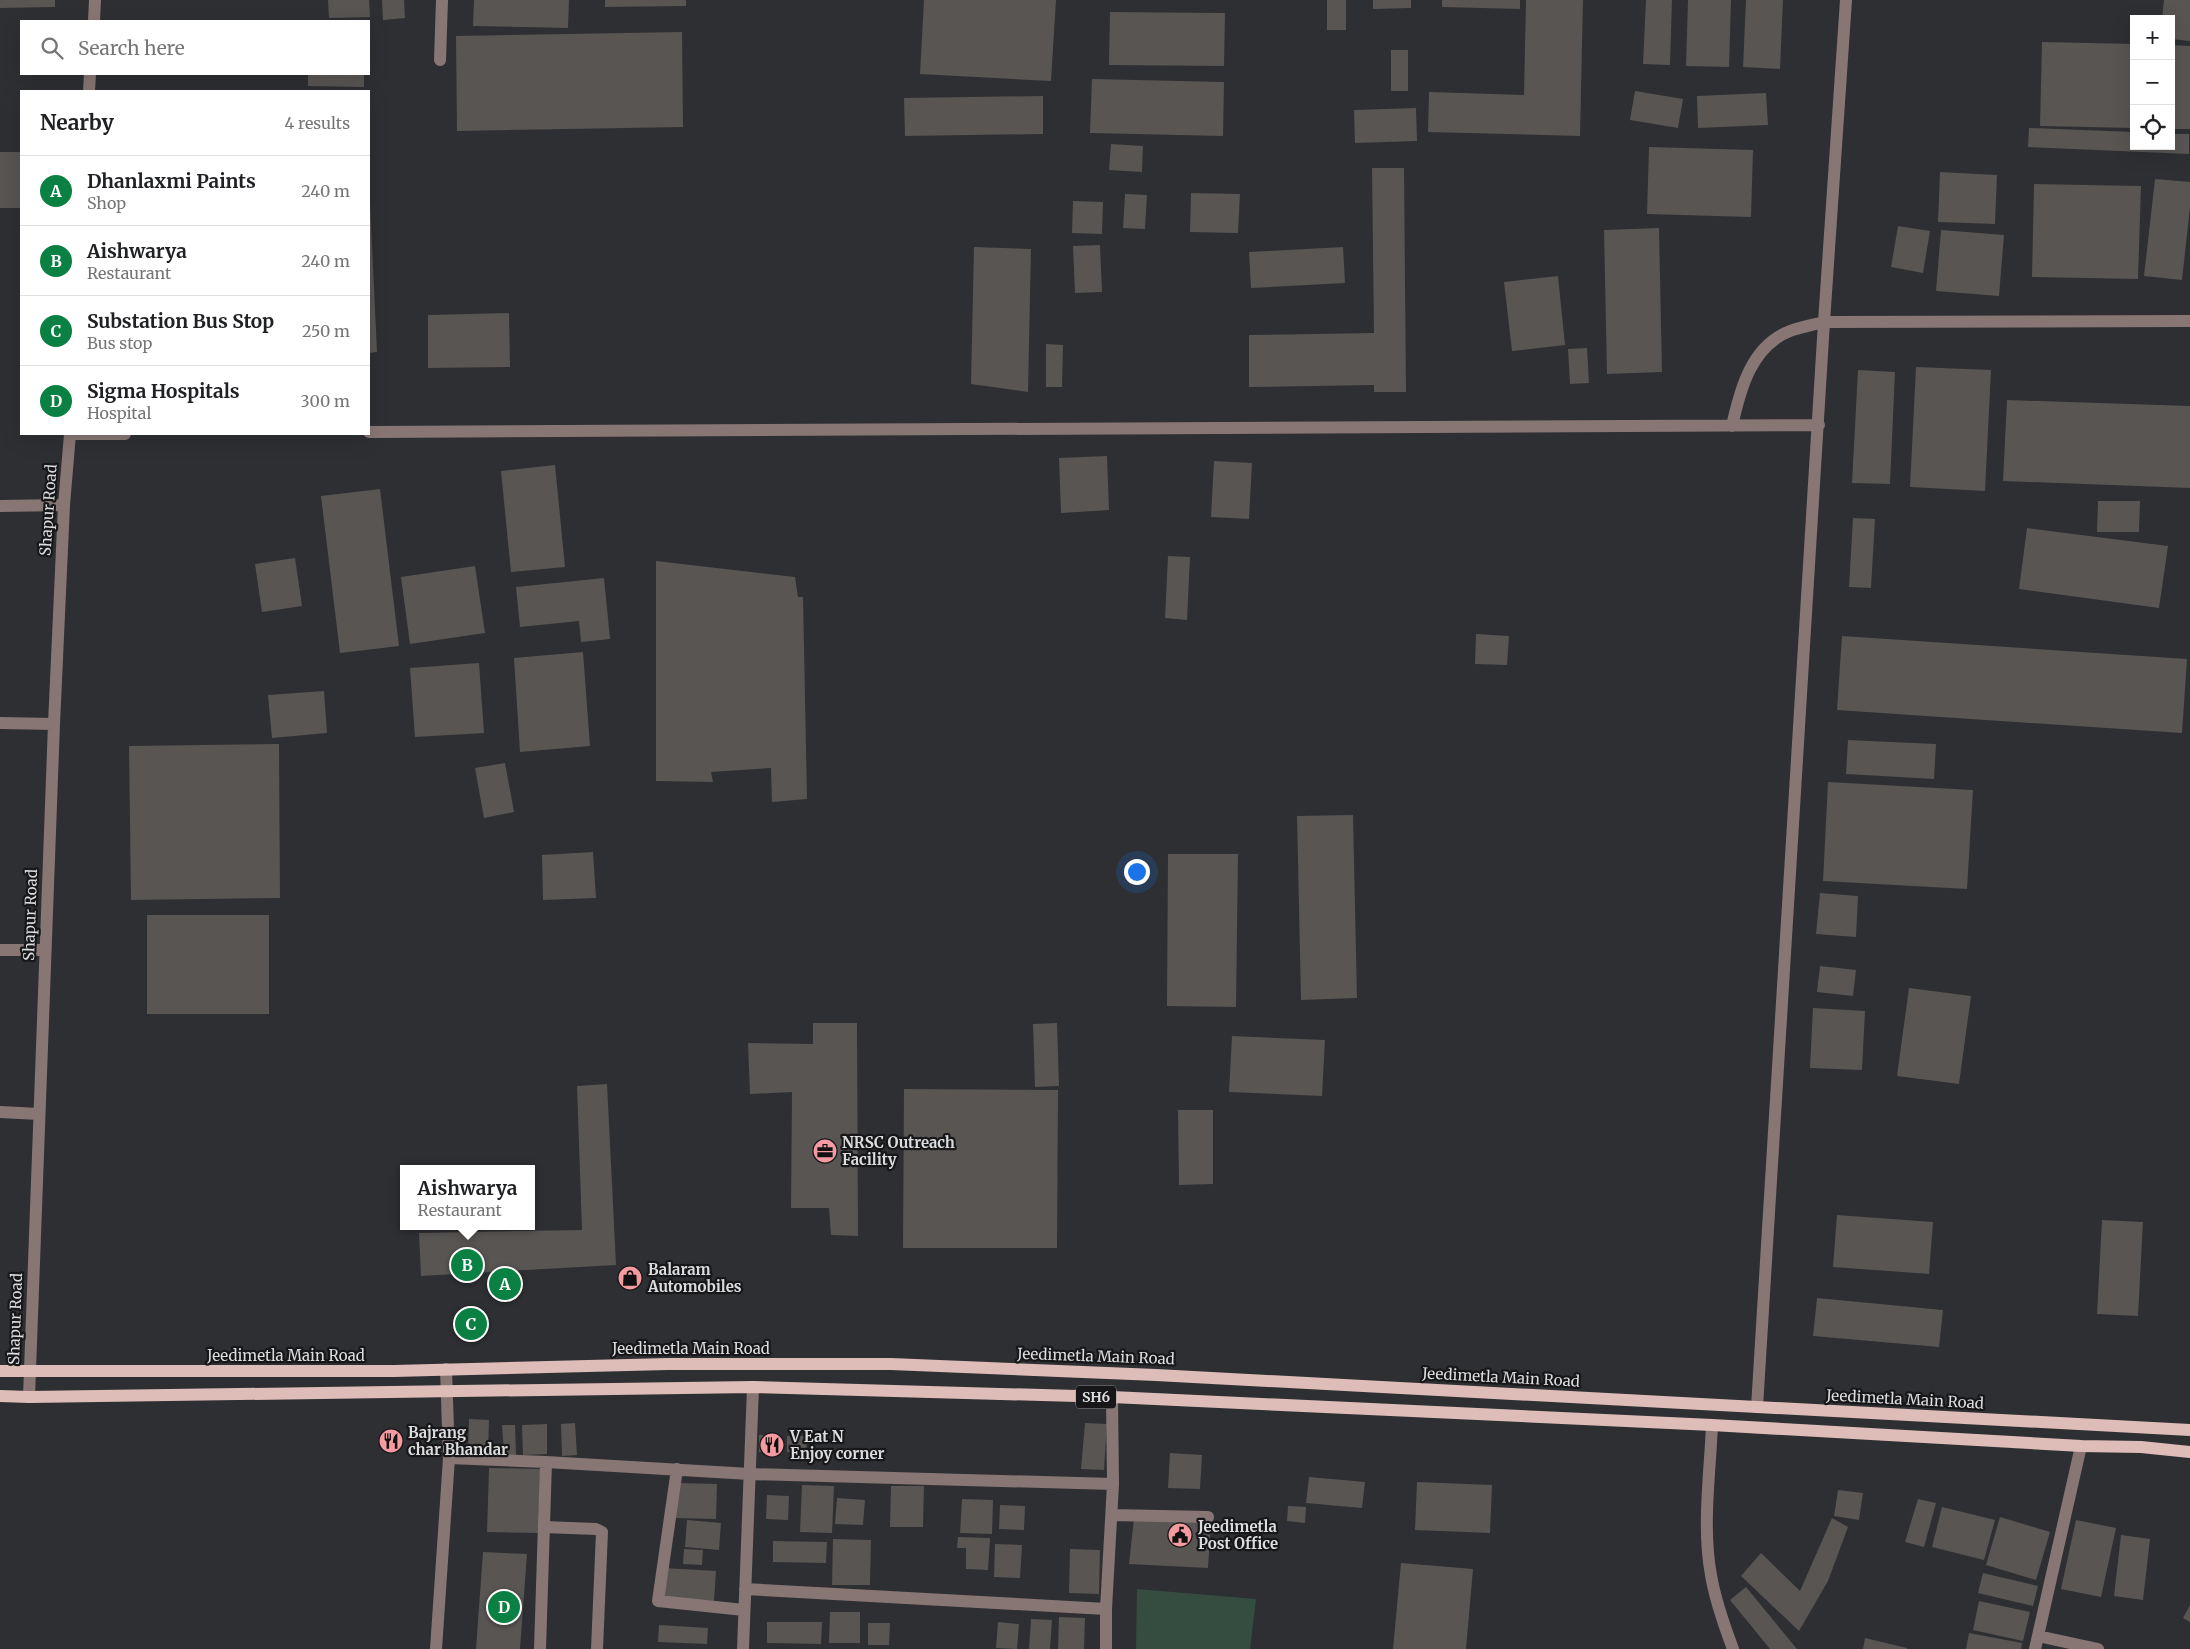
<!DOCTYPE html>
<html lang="en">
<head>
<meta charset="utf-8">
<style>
  body { margin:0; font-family:Merriweather,serif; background:#f2f2f2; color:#202124 }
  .controls { position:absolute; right:15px; top:15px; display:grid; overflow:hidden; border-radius:0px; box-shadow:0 5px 20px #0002 }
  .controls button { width:45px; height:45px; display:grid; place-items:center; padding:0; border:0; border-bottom:1px solid #e0e0e0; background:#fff; color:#202124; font:25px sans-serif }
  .you { position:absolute; left:1136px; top:871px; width:18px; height:18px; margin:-12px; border:4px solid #fff; border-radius:50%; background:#1a73e8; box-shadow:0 0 0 8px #1a73e833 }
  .badge { display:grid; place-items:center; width:32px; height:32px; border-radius:50%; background:#0b8043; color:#fff; font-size:16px; font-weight:700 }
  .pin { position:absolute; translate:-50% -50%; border:2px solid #fff; box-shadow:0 1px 5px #0006 }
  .popup { position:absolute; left:400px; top:1165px; width:135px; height:65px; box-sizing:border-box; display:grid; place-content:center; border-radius:0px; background:#fff; filter:drop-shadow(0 1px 4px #0005); font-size:16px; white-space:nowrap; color:#757577 }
  .popup b { font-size:19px; color:#202124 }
  .popup::after { content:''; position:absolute; left:50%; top:100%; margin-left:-10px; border:10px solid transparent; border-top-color:#fff }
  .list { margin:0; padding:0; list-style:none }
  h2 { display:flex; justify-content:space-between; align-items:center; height:65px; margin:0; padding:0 20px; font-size:21px }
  h2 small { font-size:16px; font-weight:400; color:#757577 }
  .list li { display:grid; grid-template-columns:32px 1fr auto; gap:15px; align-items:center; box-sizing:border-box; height:70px; padding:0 20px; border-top:1px solid #e0e0e0 }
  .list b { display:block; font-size:19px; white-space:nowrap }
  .list p { margin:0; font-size:16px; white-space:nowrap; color:#757577 }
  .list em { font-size:16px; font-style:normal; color:#757577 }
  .icon { flex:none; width:28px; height:28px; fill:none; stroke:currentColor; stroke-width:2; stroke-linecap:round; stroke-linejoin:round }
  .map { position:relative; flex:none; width:2190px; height:1649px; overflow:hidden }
  .search { position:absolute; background:#fff; box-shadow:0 5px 20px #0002; left:20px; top:20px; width:350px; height:55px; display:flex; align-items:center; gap:12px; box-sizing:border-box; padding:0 18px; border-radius:0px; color:#757577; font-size:19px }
  .panel { position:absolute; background:#fff; box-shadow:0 5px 20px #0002; left:20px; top:90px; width:350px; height:345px; border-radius:0px }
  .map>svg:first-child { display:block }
</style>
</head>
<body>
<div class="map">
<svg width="2190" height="1649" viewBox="0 0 2190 1649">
  <rect width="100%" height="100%" fill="#2e2f32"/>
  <path fill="#354c40" d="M1137 1589 1256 1599 1250 1649H1136Z"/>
  <path fill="#585553" d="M0 0H55V7L0 8Z
    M328 0H369L370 17 329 18Z
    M382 0H404L405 18 383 20Z
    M474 0H569L568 28 473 26Z
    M605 0H686V6L605 7Z
    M924 0H1056L1051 81 920 74Z
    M1327 0H1346V30H1327Z
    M1373 0H1411V8L1373 9Z
    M1442 0H1520V9L1442 7Z
    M1526 0H1583L1580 136 1428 132 1429 92 1524 95Z
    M1646 0H1672L1670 65 1643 64Z
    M1688 0H1731L1729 67 1686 66Z
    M1746 0H1783L1780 69 1743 67Z
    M2164 0H2190V41L2171 39V19H2162Z
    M1110 12 1225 13 1224 66 1109 65Z
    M682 32 683 127 457 131 456 36Z
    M2042 42 2134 44V128L2040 126Z
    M2171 45 2190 46V129H2171Z
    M1391 50H1408V91H1391Z
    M308 74H364V87L308 86Z
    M1092 79 1224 82 1223 136 1090 133Z
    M1635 91 1683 99 1678 128 1630 120Z
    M1766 93 1768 125 1698 128 1697 96Z
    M1043 96V134L905 136 904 98Z
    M1416 108 1417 141 1355 143 1354 110Z
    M2029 128 2134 132V146H2171V134H2189V154L2028 147Z
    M1111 144 1143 146 1142 172 1109 170Z
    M1649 147 1753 150 1751 217 1647 214Z
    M0 152H21V208H0Z
    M1372 168H1404L1406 392H1374V385L1249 387V335L1374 333Z
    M1940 172 1997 175 1995 224 1938 222Z
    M2155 179 2190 182V207L2182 280 2144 276Z
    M2034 184 2141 186 2138 279 2032 277Z
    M1191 193 1240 194 1238 233 1190 232Z
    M1125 194 1147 195 1145 229 1123 228Z
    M1073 201 1103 202 1102 234 1072 233Z
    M369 202H370L377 352 369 353Z
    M1898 226 1930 231 1923 273 1891 267Z
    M1659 228 1662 372 1607 374 1604 230Z
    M1941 230 2004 235 1999 296 1936 291Z
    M1100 245 1102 292 1075 293 1073 246Z
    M974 247 1031 249 1028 392 971 384Z
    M1343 247 1345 283 1251 288 1249 252Z
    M1558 276 1565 345 1512 351 1504 282Z
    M509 313 510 367 428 368V315Z
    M1046 344 1063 345 1062 387H1046Z
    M1587 348 1589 383 1570 384 1568 349Z
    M1916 367 1991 370 1985 491 1910 487Z
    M1858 370 1895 372 1890 484 1852 483Z
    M2007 400 2190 406V488L2003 481Z
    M1107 456 1109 510 1061 513 1059 458Z
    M1214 461 1252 463 1249 519 1211 517Z
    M555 465 565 567 511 572 501 471Z
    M380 489 399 646 340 653 321 496Z
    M2098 501H2140L2139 532H2097Z
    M1853 518 1875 519 1871 588 1849 587Z
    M2027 528 2168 546 2159 608 2019 589Z
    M1168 556 1190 557 1187 620 1165 618Z
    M295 558 302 606 262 612 255 564Z
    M656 561 795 577 798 597H803L807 799 772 802 771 768 711 772 713 782 656 781Z
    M475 566 485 633 410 644 401 577Z
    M604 578 610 639 581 642 579 621 520 627 516 587Z
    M1476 634 1509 636 1507 665 1475 664Z
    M1842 636 2187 659 2182 733 1837 710Z
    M583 652 590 746 520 752 514 658Z
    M479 663 484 733 415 737 410 668Z
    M324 691 327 733 272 738 268 695Z
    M1848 740 1936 744 1934 779 1846 774Z
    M279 744 280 898 131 900 129 746Z
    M505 763 514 812 484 818 475 768Z
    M1828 782 1973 790 1967 889 1823 881Z
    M1353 815 1357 998 1301 1000 1297 816Z
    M593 852 596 898 543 900 542 855Z
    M1168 854H1238L1236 1007 1167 1006Z
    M1820 893 1858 896 1856 937 1816 934Z
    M147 915H269V1014H147Z
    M1820 966 1856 970 1853 996 1817 992Z
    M1909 988 1971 996 1959 1084 1897 1076Z
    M1813 1008 1865 1011 1862 1070 1810 1068Z
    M813 1023H857L858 1236 831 1235 829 1208H791L792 1092 750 1094 748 1043 813 1044Z
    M1057 1023 1059 1086 1035 1087 1033 1024Z
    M1232 1036 1325 1040 1322 1096 1229 1092Z
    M607 1084 616 1265 421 1276 419 1233 582 1230 577 1086Z
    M904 1089 1058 1090 1057 1248H903Z
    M1178 1110H1213V1184L1179 1185Z
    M1837 1215 1933 1222 1929 1274 1833 1267Z
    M2102 1220 2143 1222 2138 1316 2097 1314Z
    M1817 1298 1943 1310 1939 1347 1813 1336Z
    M469 1419 489 1420 488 1453H468Z
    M575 1423 577 1455 562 1456 561 1424Z
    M1085 1423 1107 1424 1104 1470 1081 1469Z
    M547 1424V1454L523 1455 522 1425Z
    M502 1425H515L516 1455H504Z
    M759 1435H779L778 1452H759Z
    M787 1436H807L806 1453 787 1452Z
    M1170 1453 1202 1455 1200 1489 1168 1488Z
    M489 1468 540 1469 538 1533 487 1532Z
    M1309 1477 1365 1482 1362 1508 1306 1503Z
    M1417 1482 1492 1485 1490 1533 1415 1530Z
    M678 1483 717 1484 716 1519 676 1518Z
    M802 1485 834 1486 832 1533 800 1532Z
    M891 1486H924L923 1527H890Z
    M1838 1490 1863 1493 1859 1520 1834 1516Z
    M767 1495 789 1496 788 1520 766 1519Z
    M837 1498 865 1500 863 1525 835 1524Z
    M962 1499 993 1500 992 1534 960 1533Z
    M1918 1499 1936 1503 1924 1547 1905 1542Z
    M1000 1505 1025 1506 1024 1530 999 1529Z
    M1288 1506 1306 1507 1305 1523 1287 1521Z
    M1942 1507 1995 1520 1984 1560 1932 1547Z
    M2000 1517 2050 1532 2036 1580 1986 1565Z
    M1134 1518 1211 1522 1208 1568 1129 1564Z
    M1832 1518 1848 1527 1828 1581 1799 1631 1741 1576 1761 1553 1800 1591Z
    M687 1520 721 1523 719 1550 685 1547Z
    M2076 1520 2116 1528 2101 1597 2061 1589Z
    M2121 1535 2150 1539 2143 1600 2114 1596Z
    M958 1537 990 1538 988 1570 966 1569V1548H957Z
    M833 1539 871 1540 870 1585H832Z
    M773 1541 827 1542 826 1563 773 1562Z
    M995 1544 1022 1545 1020 1578 994 1577Z
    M684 1549 703 1550 702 1565 683 1564Z
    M1070 1549 1100 1550 1099 1594 1069 1593Z
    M483 1552 527 1554 520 1649H476Z
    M1401 1563 1473 1569 1466 1649H1393Z
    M664 1568 716 1571 714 1601 662 1598Z
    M1983 1573 2038 1586 2033 1606 1978 1593Z
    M1746 1587 1797 1649H1770L1730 1600Z
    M1979 1601 2030 1612 2023 1641 1973 1630Z
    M2190 1605V1622L2183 1618Z
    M830 1612H860V1643H829Z
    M1059 1617 1085 1618 1084 1649H1058Z
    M1031 1619 1052 1620 1050 1649H1029Z
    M767 1622H822L821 1644 767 1643Z
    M998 1622 1019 1624 1017 1649 996 1648Z
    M868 1623H890L889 1645H868Z
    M659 1625 708 1628 707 1644 658 1642Z
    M1969 1633 2022 1643 2021 1649H1966Z
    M1865 1638 1907 1648V1649H1863Z"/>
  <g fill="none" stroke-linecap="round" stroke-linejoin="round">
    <path stroke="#877674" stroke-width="12" d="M94 21 95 0
      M440 60 442 0
      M89 91 90 74
      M1732 426C1740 390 1751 346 1790 331 1800 327 1813 325 1824 322L2190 321
      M369 432 1819 425
      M70 434H125
      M0 506 64 505
      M0 723 54 724
      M0 950H45
      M0 1112 39 1114
      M29 1397 54 724 64 505 70 434
      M1757 1407 1824 322 1846 0
      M1712 1425C1710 1474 1702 1527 1711 1575 1715 1600 1724 1625 1733 1649
      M449 1458 546 1462 750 1474 1113 1484
      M677 1469 658 1601 744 1610
      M1112 1515 1208 1517
      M544 1527 596 1529 602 1532 597 1649
      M745 1589 1106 1609
      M2038 1636 2098 1649
      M436 1649 449 1458 446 1369
      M540 1649 546 1462
      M743 1649 753 1387
      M1106 1649V1609L1113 1484 1112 1397
      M2035 1649 2081 1446"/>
    <path stroke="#debdb9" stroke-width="12" d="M0 1371H394L668 1364H891L1156 1375 2190 1430
      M0 1396 29 1397 753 1387 1112 1397 1712 1425 2081 1446 2141 1447 2190 1452"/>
  </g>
  <defs>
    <symbol id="office-disc" viewBox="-11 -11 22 22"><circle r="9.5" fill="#f49aa0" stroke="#171719"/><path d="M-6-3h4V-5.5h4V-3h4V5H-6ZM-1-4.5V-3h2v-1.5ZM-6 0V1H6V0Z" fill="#111"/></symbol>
    <symbol id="shop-disc" viewBox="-11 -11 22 22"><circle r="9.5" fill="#f49aa0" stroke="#171719"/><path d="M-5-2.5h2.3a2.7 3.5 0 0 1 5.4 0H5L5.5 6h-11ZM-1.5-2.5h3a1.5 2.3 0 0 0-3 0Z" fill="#111"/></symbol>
    <symbol id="restaurant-disc" viewBox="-11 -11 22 22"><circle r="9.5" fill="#f49aa0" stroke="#171719"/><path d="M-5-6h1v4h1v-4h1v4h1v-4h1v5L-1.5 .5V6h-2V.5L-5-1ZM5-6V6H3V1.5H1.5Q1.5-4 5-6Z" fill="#111"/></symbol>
    <symbol id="civic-disc" viewBox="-11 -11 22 22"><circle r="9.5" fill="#f49aa0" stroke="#171719"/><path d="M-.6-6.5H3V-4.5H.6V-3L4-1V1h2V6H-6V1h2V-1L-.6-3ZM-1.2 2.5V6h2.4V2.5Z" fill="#111"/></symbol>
  </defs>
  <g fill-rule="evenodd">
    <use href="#office-disc" x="811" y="1137" width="28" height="28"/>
    <use href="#shop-disc" x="616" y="1264" width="28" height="28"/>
    <use href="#restaurant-disc" x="377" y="1427" width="28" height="28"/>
    <use href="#restaurant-disc" x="758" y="1431" width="28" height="28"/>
    <use href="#civic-disc" x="1166" y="1521" width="28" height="28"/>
  </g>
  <g text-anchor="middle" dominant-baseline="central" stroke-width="4.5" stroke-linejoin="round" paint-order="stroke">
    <rect fill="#171719" stroke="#a0a1a3" stroke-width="1" x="1076" y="1385.5" width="40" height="23" rx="4"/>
    <g font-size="14" font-weight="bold" fill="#dbdcde">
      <text x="1096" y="1397">SH6</text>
    </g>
    <g font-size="15" fill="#dbdcde" stroke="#171719">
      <text transform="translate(48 510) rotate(-86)">Shapur Road</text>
      <text transform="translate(30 915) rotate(-88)">Shapur Road</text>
      <text transform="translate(15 1319) rotate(-88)">Shapur Road</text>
      <text x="691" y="1348">Jeedimetla Main Road</text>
      <text x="286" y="1355">Jeedimetla Main Road</text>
      <text transform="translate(1096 1356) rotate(2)">Jeedimetla Main Road</text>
      <text transform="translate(1501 1377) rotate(3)">Jeedimetla Main Road</text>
      <text transform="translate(1905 1399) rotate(3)">Jeedimetla Main Road</text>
    </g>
    <g font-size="15" font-weight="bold" fill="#dbdcde" stroke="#171719" text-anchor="start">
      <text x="842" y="1142">NRSC Outreach<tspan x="842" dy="17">Facility</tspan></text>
      <text x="648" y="1269">Balaram<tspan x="648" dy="17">Automobiles</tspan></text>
      <text x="408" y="1432">Bajrang<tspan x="408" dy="17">char Bhandar</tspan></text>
      <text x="790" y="1436">V Eat N<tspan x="790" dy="17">Enjoy corner</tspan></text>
      <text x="1198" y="1526">Jeedimetla<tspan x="1198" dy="17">Post Office</tspan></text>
    </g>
  </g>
</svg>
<div class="controls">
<button>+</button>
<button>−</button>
<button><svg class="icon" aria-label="locate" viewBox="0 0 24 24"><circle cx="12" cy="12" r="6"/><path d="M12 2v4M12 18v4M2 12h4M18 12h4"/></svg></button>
</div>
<div class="you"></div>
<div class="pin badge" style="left:505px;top:1284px">A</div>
<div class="pin badge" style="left:467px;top:1265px">B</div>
<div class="popup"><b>Aishwarya</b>Restaurant</div>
<div class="pin badge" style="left:471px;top:1324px">C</div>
<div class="pin badge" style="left:504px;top:1607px">D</div>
<div class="search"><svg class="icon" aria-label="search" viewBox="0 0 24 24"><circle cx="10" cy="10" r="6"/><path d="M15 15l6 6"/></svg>Search here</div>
<section class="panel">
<h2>Nearby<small>4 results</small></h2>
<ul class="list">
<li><span class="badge">A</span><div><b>Dhanlaxmi Paints</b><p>Shop</p></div><em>240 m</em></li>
<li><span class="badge">B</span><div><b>Aishwarya</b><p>Restaurant</p></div><em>240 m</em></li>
<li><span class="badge">C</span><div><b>Substation Bus Stop</b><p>Bus stop</p></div><em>250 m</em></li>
<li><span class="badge">D</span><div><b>Sigma Hospitals</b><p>Hospital</p></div><em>300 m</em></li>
</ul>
</section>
</div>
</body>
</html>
